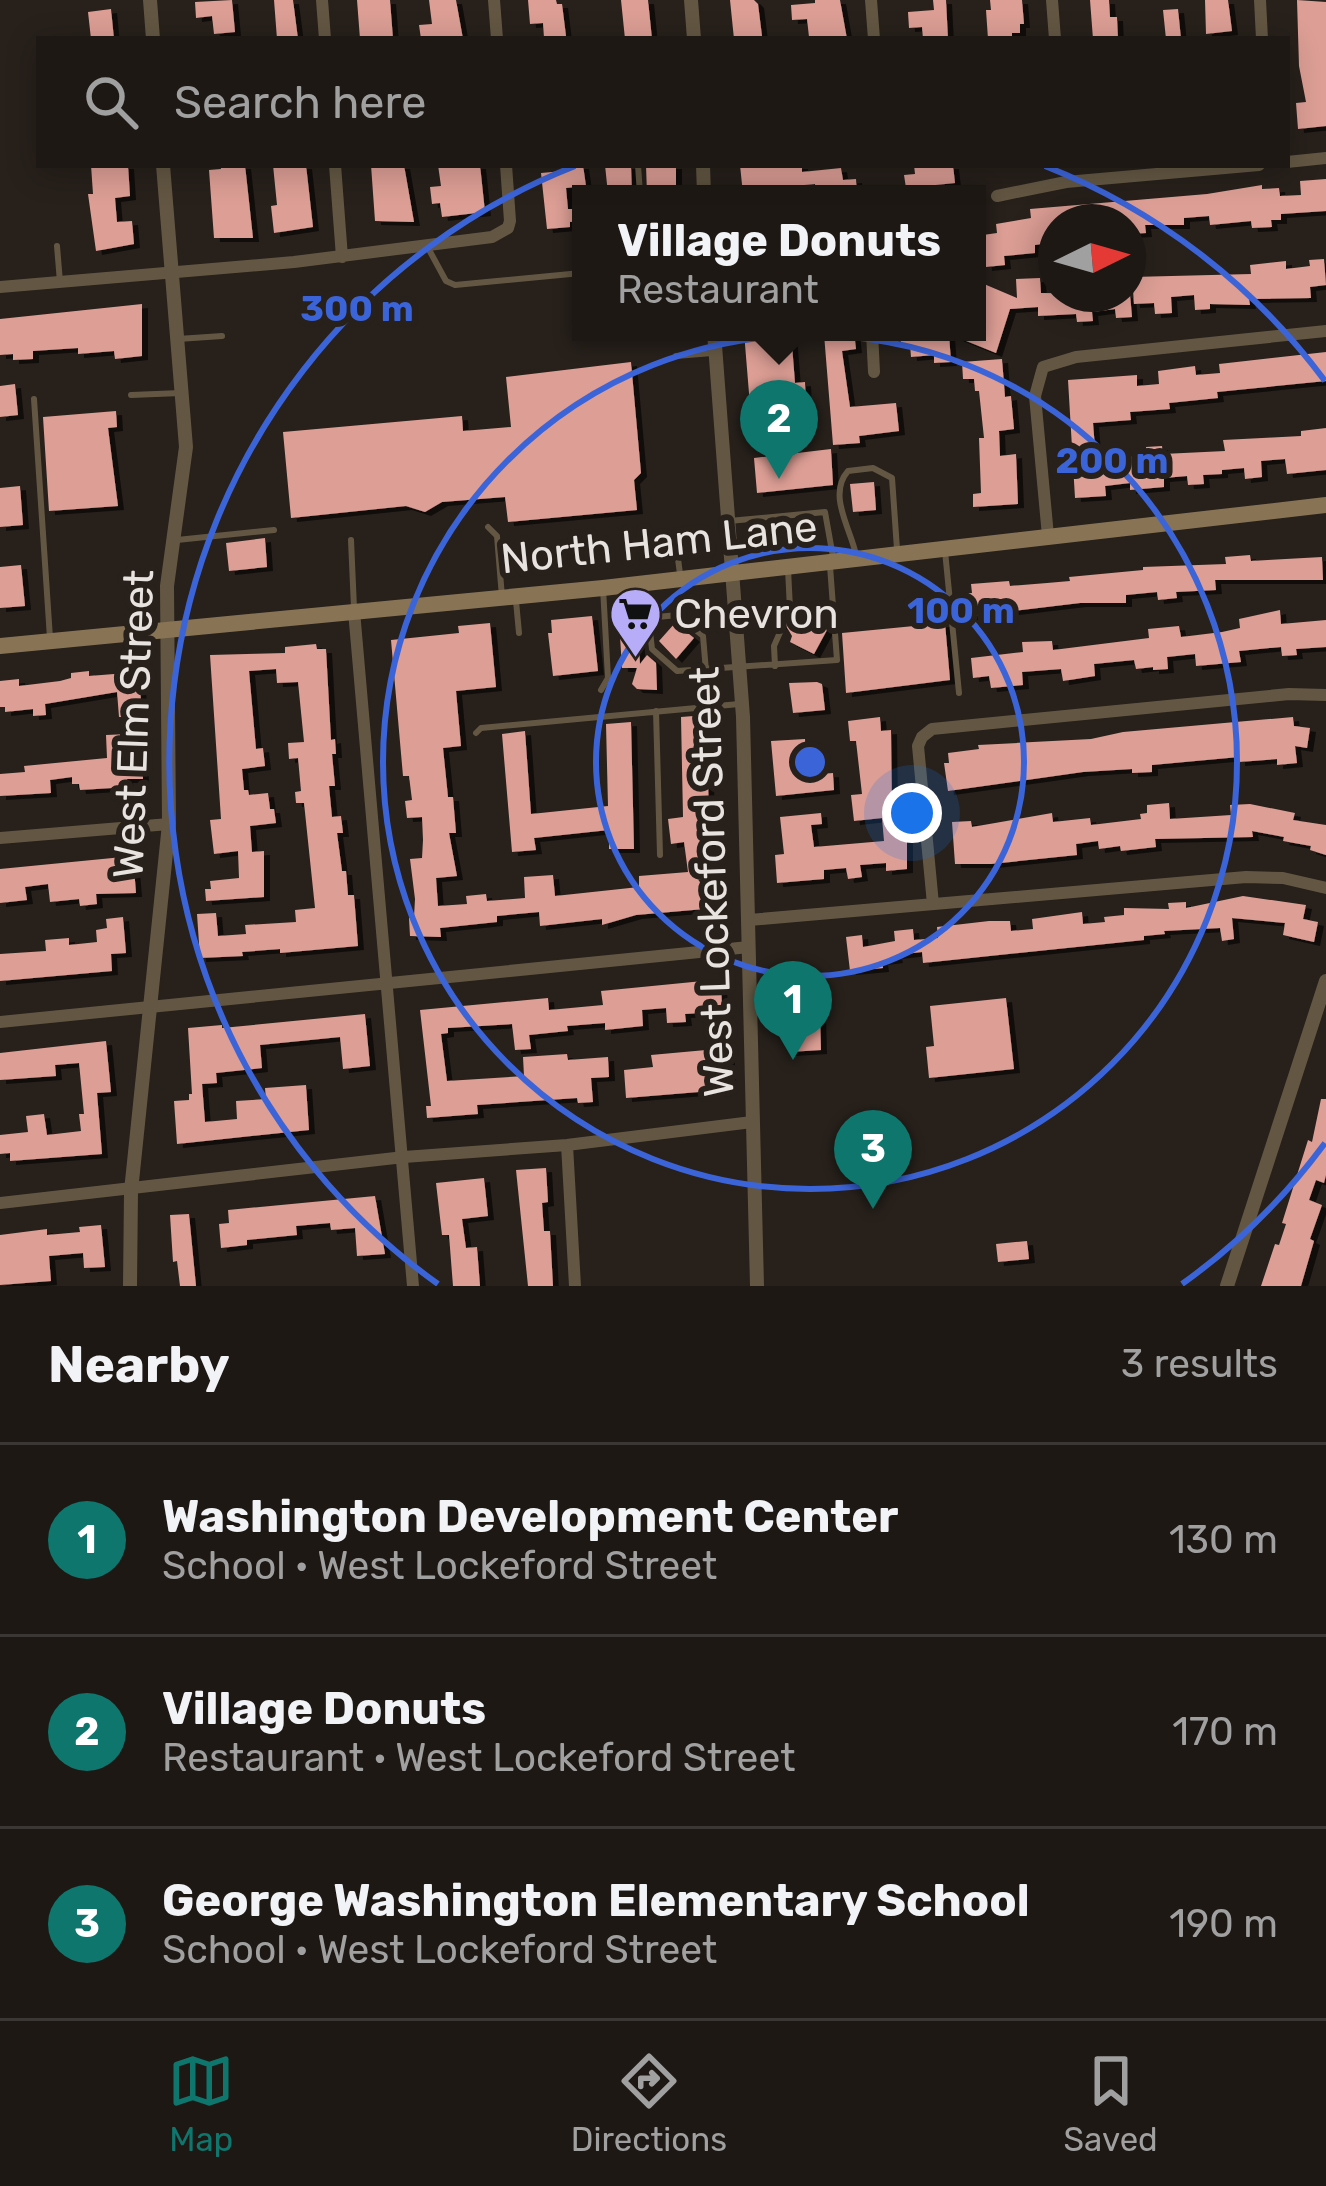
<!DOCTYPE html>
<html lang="en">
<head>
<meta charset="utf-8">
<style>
  body { margin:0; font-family:Rubik,sans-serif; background:#25211d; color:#f1f3f6 }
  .compass { position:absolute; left:1038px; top:204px; width:108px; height:108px; border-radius:50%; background:#1d1814; box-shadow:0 6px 30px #0003; rotate:85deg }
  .you { position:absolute; left:912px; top:813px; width:42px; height:42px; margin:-30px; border:9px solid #fff; border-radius:50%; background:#1a73e8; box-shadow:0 0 0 18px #1a73e833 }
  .badge { display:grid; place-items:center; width:78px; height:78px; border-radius:50%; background:#0f766e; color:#fff; font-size:39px; font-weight:700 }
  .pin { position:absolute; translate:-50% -99px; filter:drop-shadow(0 3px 6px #0008) }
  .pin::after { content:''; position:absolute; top:63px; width:42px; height:36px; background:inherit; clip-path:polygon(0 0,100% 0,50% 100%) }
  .popup { position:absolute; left:572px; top:185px; width:414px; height:156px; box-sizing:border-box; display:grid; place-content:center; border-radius:0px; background:#1d1814; filter:drop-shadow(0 3px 9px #0005); font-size:39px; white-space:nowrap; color:#a0a0a0 }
  .popup b { font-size:45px; color:#f1f3f6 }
  .popup::after { content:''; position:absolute; left:50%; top:100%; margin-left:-24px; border:24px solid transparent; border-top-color:#1d1814 }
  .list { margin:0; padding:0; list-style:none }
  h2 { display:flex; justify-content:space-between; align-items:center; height:156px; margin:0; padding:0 48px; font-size:51px }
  h2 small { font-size:39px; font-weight:400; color:#a0a0a0 }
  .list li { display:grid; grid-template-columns:78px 1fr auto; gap:36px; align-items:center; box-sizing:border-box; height:192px; padding:0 48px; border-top:3px solid #3b3734 }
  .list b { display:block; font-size:45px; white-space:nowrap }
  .list p { margin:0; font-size:39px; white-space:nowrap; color:#a0a0a0 }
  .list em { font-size:39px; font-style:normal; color:#a0a0a0 }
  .icon { flex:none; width:66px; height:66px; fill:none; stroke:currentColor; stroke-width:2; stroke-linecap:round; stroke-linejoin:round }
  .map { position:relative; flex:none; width:1326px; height:1286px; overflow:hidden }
  .search { position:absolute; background:#1d1814; box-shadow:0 6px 30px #0003; left:36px; right:36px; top:36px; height:132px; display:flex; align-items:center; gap:30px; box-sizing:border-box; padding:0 42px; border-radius:0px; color:#a0a0a0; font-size:45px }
  .sheet { height:732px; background:#1d1814 }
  nav { display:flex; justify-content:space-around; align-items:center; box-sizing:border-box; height:168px; border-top:3px solid #3b3734; background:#1d1814; font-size:33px; color:#a0a0a0 }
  nav a { display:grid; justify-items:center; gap:6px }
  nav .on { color:#0f766e }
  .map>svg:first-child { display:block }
</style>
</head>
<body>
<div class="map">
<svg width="1326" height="1286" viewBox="0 0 1326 1286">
  <defs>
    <filter id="shadow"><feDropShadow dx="6" dy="4" stdDeviation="0" flood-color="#0009"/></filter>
  </defs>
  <rect width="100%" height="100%" fill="#27201b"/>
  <path fill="#dc9e95" filter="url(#shadow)" d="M232 0 235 32 214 34 212 16 196 18 195 2Z
    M274 0H293L298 39H277Z
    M357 0H390L393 39H360Z
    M429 0H456L463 39H421L419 25 432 24Z
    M528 0H556L557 4H562L566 36 544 38 543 23 530 24Z
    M621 0H648L652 39H625Z
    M730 0H754L758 4 762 36 758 39H734Z
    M815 0H840L847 39 809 37 807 19 792 20 791 5 815 3Z
    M933 0H946L948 39H923L922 27 909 28 908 12 934 10Z
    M990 0H1022L1024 24H1020V33H1012V39H988L986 10H991Z
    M1090 0H1109L1110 17H1117L1118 39H1093Z
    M1205 0H1228L1232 31 1206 34Z
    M1297 0 1326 2V126L1298 129 1296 103 1306 102 1299 66Z
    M111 9 114 39H91L88 12Z
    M1178 9 1181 39H1166L1163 10Z
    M91 165H128L130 196 115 198 117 222 132 221 134 244 96 251 88 194H93Z
    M220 165H245L253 238H214L209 170 221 169Z
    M273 165H306L313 227 274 233 271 206 277 205Z
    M371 165H404L414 222 375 221Z
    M438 165H480L485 212 442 217 440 203 432 204 430 187 441 186Z
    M562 165H583L586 186 566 188 568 209H576L577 221 570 222V227L547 229 541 173 563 171Z
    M605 165H631L632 194H608Z
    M646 165H676V194H647Z
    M740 165H802V172L841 168 843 180 856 179 857 194H816L815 184 793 186 794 194H743Z
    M914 165H953L955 183 906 188 904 175 915 174Z
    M1326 179V211L1281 214V220H1271L1272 227 1252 228 1251 221 1210 225 1209 216 1184 218V225H1145L1146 233 1130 234 1129 222H1056V242L1035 245V253L1004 256 1005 265 986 267 983 235 997 233 996 224 1031 218 1030 209 1207 194 1262 185V189L1279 188 1280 196 1301 195 1300 181Z
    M1324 259 1326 285 1310 287 1311 298 1249 299 1250 305 1210 304V309L1195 310 1194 295 1171 297 1172 313 1155 314 1154 303 1134 304 1132 277 1251 274 1250 265 1286 261V269L1310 266 1309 260Z
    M1040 278 1041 293 1130 294 1132 317 1116 318 1115 309 1092 312 1093 321 1077 322 1076 314 1038 316V307L1010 309 996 353 949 334 951 362 934 363V355L911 357 910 345H901L900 332H977V302L984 284 1017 298 1016 279Z
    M142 304V356L115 359 114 351 78 354V348L33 351V359L13 360V354L0 355V319Z
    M744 332H791L795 383 805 382 807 426 752 430Z
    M829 332H854L856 349 842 351 850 407 896 403 899 431 859 436 860 443 833 445 824 334Z
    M1326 352V381L1217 392 1218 398 1169 403 1170 409 1130 412 1131 420 1093 423 1096 460 1147 455 1146 447 1162 446 1163 454 1225 451 1223 440 1301 436V431L1326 428V470L1287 474 1285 459 1261 461 1262 477 1245 479 1244 468 1222 470V474L1203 475 1204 484 1188 485 1187 476 1164 478V487L1130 490V483L1105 486 1106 496 1075 498 1068 380 1137 375V386L1159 384 1158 371 1195 366 1196 375 1220 373 1219 364Z
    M1002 359 1005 397 1011 396 1014 429 999 431 1000 456 1016 454 1018 504 973 507V494L981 493 979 438H984L979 391H975L974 379H963L962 362Z
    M631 362 641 473 634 480 637 510 508 522 505 497 442 502 425 512 406 506 291 518 283 432 462 416 463 431 511 427 506 377Z
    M15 384 18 415 0 417V386Z
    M116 411 117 427 108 428 118 506 49 511 43 417Z
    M831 449 833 485 757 493 754 458Z
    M874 482 876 510 853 512 850 484Z
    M20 486 23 525 0 527V488Z
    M265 538 267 567 229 571 226 543Z
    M1250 555 1251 561 1322 557 1323 580H1215L1216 590 1176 592 1177 598 1158 600 1157 592 1126 595V603H1080L964 617 962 594 972 593 971 584 1009 581 1010 586 1047 583 1070 581 1069 577 1143 570V567L1226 564 1225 557Z
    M21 565 25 606 0 608V567Z
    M779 603 788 616 797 612 804 616 807 610 826 620 827 630 814 654 790 642 792 636 785 624 774 627 768 623 771 607Z
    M1280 610 1281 624 1326 620V647L1296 649 1297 655 1282 656 1281 647 1239 651 1241 662 1196 666 1195 654 1167 657 1168 669 1153 670V667L1136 669 1134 660 1094 664 1095 676 1063 681 1061 669 1022 672 1023 685 991 688 989 676 973 678 971 658 1023 652 1022 642 1052 641 1053 650 1149 638 1148 629 1179 626 1181 637 1222 632 1240 628 1239 619Z
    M592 616 598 671 553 676 548 633H552L551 620Z
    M490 623 496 687 456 691 461 746 443 748 448 797H453L456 833H449L457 876 436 878 438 906 467 904 466 896 486 894 487 901 525 898 524 877 553 875 555 896 639 887V876L688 872 684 842 671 844 668 819 683 817 681 717 706 715 709 814H712L714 839H708L716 908 636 915 602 925V919L540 926 539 912 497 916V922L440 928 441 937 410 936 409 918 414 917 415 899 410 859 422 858 423 840 422 817 407 818 405 801 412 800 409 776H403L391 640 459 633 458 626Z
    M675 623 694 638 676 659 659 641Z
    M945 623 950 680 846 693 842 633Z
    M638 635 640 664 647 655 656 663 657 690 637 689 632 684 637 668H622L620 636Z
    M316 644 317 649H326L331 740 335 739 336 754H332L335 786H329L332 817 341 816 343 833H337L342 871H346L348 895H354L358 946 280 953V949L242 952 243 956 200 958 197 914 216 913 218 936 246 934 245 925 296 922 295 910 315 908 304 803H296L295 792 301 791 298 758 289 759 288 743 304 742 298 682 277 683 276 669 249 671 256 749 263 748 265 766 242 769 244 790H248L249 795 268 793 270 809H274L276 823 250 826 252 852 264 851V897L206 901 205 889H211L210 881 239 878 238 851 214 854 210 820 221 819 210 655 285 653V647Z
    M89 671V676L139 672 142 716 119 717 117 692 45 704 46 715 33 716V709L5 712V707H0V681L19 679V686L60 681 71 678V673Z
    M817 682 822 684 825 710 793 713 789 683Z
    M880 717 881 731 891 730 892 810 898 809 900 832 907 831V869L886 871V863L860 865 862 877 848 879 846 868 824 870V879L777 883 775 855 784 854 780 817 821 813 822 824 811 825 814 847 884 841 882 818 854 821 851 795 862 794 856 741H850L848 721Z
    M1293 717 1294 726 1310 728 1307 748 1295 746 1297 763 1277 765V759L1239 762V757L1152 765V772L1132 773V769L1083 772 948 791 944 763H949L948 753 979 749 978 745 1091 739 1123 732Z
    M631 722 634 849H609V830L534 838 536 850 512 852 502 734 525 731 531 814 608 806 606 724Z
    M128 734V753L142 752 143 779H127L128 787 80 790 79 784H72V777L50 780 51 793 0 796V774L25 772 24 766 107 758 106 735Z
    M805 739 807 775 833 773 834 790 776 796 771 741Z
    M1169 803 1170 819 1231 815 1230 805 1250 804 1295 813 1293 820 1326 825V855L1310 850 1311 846 1283 841 1284 837 1252 831 1253 837 1155 839 1156 847 1121 851 1120 846 1099 849 1098 841 1076 844 1077 855 991 864H955L952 822 971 821 972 827 1052 813 1053 822 1090 818 1091 825 1141 819 1140 814 1147 813V805Z
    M133 856 136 893 96 894 97 904 80 906 79 899 50 902 48 884 25 887 27 900 0 903V869Z
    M1243 896 1306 905 1303 919 1318 922 1314 942 1283 935 1285 923 1232 918 1234 939 1222 941 1220 928 1164 931 1165 934 1144 936V940L923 963 922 952 896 955 897 959 882 961 883 968 850 971 846 937 862 935 863 947 895 941 894 931 913 929 914 940 938 938 937 927 989 921H1010L1011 931 1033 929 1032 919 1082 912 1083 924 1105 922 1104 917 1124 915V908L1169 909 1168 903 1186 902V908Z
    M123 917 126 953 111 954 112 971 0 981V954L46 951 45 940 69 938V945L97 942 96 930 107 928 106 919Z
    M819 974 821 1050 789 1052 788 977Z
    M703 981V986L721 985 722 1006H715L716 1012 685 1014 686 1022 667 1023 666 1008 642 1010 643 1026 605 1030V1023L567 1026 568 1031 529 1035 531 1049 515 1050 512 1024 448 1028V1033L441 1034 447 1081 524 1076 523 1057 567 1054 568 1060 608 1057 609 1077 591 1078 593 1102 578 1103 577 1098 477 1105 478 1114 427 1118 426 1106H431L420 1010 548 998 549 1010 603 1005 601 991Z
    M1006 998 1014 1069 929 1078 926 1047 934 1046 930 1006Z
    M365 1014 370 1066 343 1069 340 1037 260 1045 262 1068 216 1073 217 1083 202 1084 205 1122 237 1119 236 1101 266 1099 265 1088 306 1085 309 1130 177 1144 174 1101 189 1100V1094H192L188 1028 222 1025V1028Z
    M106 1041 111 1092 97 1093 102 1154 10 1161V1153L0 1154V1135L28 1132 26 1116 44 1114 47 1135 81 1131 79 1114H84L79 1063 55 1065 56 1076 0 1080V1053Z
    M728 1048 730 1077 722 1078 723 1090 626 1098 624 1070 653 1067 651 1055Z
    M1321 1099H1326V1175L1324 1183 1316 1180 1309 1200 1322 1205 1310 1239 1314 1241 1301 1286H1261L1275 1244 1279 1245 1286 1224 1282 1223 1308 1140 1312 1142Z
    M546 1168 548 1202 542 1203 544 1231H550L553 1286H528L516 1170Z
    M484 1178 488 1216 462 1219 466 1248 477 1247 480 1286H453L449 1235H442L436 1183Z
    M375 1196 385 1254 357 1256 355 1228 331 1230 330 1223 296 1226 297 1235 247 1240V1245L221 1248 219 1224 229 1223 228 1210Z
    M189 1214 196 1286H180L177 1261 173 1262 170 1215Z
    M101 1225 105 1267 84 1268 83 1253 49 1256 51 1281 0 1285V1235L47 1229V1235L80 1232 79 1227Z
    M1027 1241 1029 1259 998 1262 996 1244Z"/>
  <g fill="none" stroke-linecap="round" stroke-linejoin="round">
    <path stroke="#635743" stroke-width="6" d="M638 165 640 194
      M57 246 60 282
      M427 246 446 281 455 285 581 273
      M178 339 222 336
      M676 356 712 353
      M131 395 181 393
      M34 399 50 638
      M729 521 825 512 833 557
      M488 527 497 536 502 597
      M675 536 680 574
      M177 540 274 530
      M351 540 354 608
      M945 551 959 693
      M856 555C851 529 827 495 848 471L873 468 892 478 897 549
      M788 569 790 609
      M645 586 652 649 677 671 837 660 830 566
      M516 601 519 633
      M648 618 677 615 703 636 706 671
      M775 666 774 646 781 630
      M601 690 608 678 603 588
      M656 711 660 855
      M476 733 481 728 739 704"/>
    <path stroke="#635743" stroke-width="12" d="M322 0 325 39
      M494 0 497 39
      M871 0 874 39
      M1052 0 1055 39
      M1260 0 1262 39
      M1287 162 1326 158
      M335 165 342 257
      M997 196 1066 182 1259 165
      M0 287 294 262 492 237 508 228 510 221 506 165
      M872 332 874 372
      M1048 536 1035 396 1043 367 1076 357 1326 331
      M354 611 413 1286
      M0 838 169 824
      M933 904 918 746 922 737 932 729 1289 694 1326 695
      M749 920 1246 877 1283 878 1326 888
      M0 1022 749 947
      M567 1145 575 1286
      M0 1203 404 1157 567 1145 752 1122"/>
    <path stroke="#635743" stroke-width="14" d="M150 0 153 39
      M691 0 694 39
      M703 165 704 194
      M714 332 743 717 757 1286
      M130 1286 131 1191 169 824 167 586 186 447 163 165
      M1227 1286 1326 981"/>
    <path stroke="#887455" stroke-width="16" d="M0 646 603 588 1326 505"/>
  </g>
  <g fill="none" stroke="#3c64d9" stroke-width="6">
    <circle cx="810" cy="762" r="214"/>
    <circle cx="810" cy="762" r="427"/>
    <path d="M1325 1143A641 641 0 0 1 1182 1284M438 1284A641 641 0 0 1 575 166M1045 166A641 641 0 0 1 1325 381"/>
  </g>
  <defs>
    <symbol id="supermarket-pin" viewBox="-11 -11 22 30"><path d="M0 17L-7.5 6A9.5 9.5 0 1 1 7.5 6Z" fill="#b6acf8" stroke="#27201b"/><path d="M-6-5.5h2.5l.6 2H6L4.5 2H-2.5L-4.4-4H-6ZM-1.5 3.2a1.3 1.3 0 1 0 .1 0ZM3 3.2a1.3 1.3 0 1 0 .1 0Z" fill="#111"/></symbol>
  </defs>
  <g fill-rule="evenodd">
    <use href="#supermarket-pin" x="606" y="584" width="59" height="81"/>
  </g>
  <g text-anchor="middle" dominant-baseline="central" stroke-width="12" stroke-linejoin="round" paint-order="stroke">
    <g font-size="42" fill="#e9e3e0" stroke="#27201b">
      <text transform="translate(659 543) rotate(-6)">North Ham Lane</text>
      <text transform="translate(134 724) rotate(-88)">West Elm Street</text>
      <text transform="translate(712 882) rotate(-92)">West Lockeford Street</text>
    </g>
    <g font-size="42" fill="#e9e3e0" stroke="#27201b" text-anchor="start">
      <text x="674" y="614">Chevron</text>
    </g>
  </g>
  <circle cx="810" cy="762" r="18" fill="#3c64d9" stroke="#27201b" stroke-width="6"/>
  <g font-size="36" text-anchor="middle" font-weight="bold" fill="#3c64d9" stroke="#27201b" stroke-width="12" stroke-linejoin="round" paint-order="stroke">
    <text x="357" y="321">300 m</text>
    <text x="1112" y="473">200 m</text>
    <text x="961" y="623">100 m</text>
  </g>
</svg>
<svg class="compass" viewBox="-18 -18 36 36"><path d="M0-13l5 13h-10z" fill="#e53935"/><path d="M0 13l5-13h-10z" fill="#a0a0a0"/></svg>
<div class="you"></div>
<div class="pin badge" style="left:793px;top:1060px">1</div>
<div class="pin badge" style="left:779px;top:479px">2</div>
<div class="popup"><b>Village Donuts</b>Restaurant</div>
<div class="pin badge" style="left:873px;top:1209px">3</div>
<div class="search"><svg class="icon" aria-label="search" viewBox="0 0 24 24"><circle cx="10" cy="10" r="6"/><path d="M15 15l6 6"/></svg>Search here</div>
</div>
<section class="sheet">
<h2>Nearby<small>3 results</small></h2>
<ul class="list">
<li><span class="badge">1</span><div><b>Washington Development Center</b><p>School · West Lockeford Street</p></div><em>130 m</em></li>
<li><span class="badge">2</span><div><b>Village Donuts</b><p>Restaurant · West Lockeford Street</p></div><em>170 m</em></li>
<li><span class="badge">3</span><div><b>George Washington Elementary School</b><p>School · West Lockeford Street</p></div><em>190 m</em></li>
</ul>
</section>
<nav>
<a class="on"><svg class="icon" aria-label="map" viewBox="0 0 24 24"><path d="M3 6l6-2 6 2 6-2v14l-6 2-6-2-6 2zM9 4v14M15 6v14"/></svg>Map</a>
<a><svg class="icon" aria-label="directions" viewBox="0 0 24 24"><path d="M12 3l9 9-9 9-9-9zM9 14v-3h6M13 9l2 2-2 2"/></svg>Directions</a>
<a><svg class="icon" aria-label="saved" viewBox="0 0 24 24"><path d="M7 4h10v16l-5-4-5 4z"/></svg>Saved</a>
</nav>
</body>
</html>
